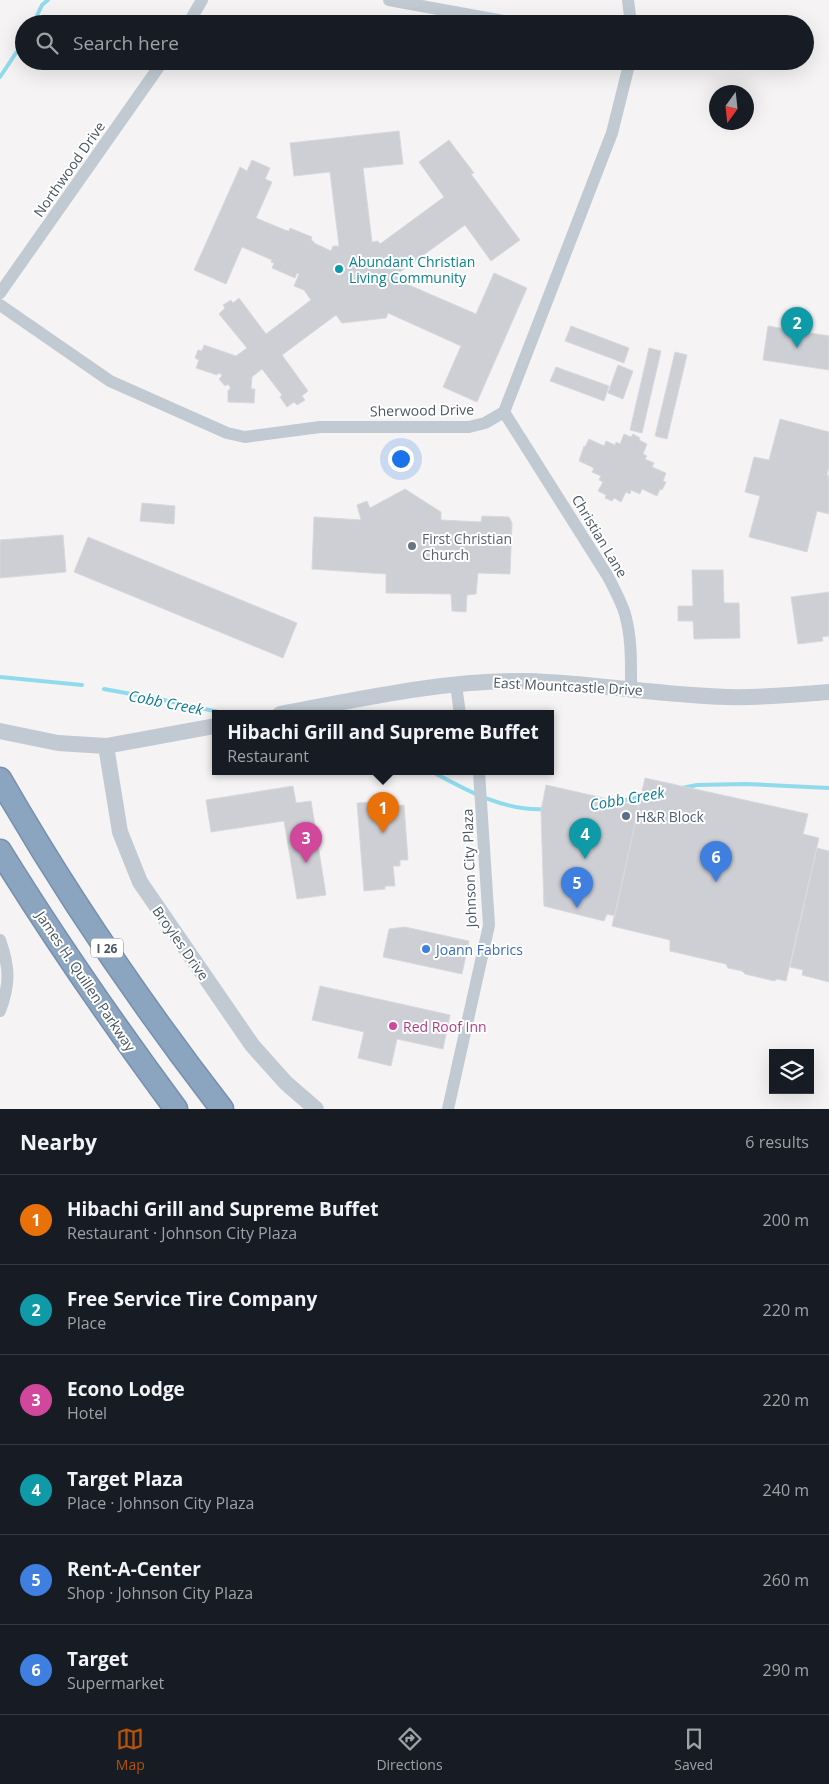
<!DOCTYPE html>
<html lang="en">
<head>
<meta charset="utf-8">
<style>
  body { margin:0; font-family:"Open Sans",sans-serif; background:#242831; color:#f1f3f6 }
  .controls { position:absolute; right:15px; bottom:15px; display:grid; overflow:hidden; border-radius:0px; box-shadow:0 5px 20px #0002 }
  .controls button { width:45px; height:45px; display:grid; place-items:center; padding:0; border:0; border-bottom:1px solid #363941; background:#171b24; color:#f1f3f6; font:25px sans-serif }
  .compass { position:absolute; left:709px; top:85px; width:45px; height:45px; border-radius:50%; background:#171b24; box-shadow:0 5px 20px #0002; rotate:195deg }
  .you { position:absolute; left:400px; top:458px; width:18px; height:18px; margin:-12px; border:4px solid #fff; border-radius:50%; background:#1a73e8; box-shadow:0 0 0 8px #1a73e833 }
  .badge { display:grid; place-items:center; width:32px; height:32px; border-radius:50%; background:#b45309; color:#fff; font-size:16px; font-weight:700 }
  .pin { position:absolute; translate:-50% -41px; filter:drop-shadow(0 1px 2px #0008) }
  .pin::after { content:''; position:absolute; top:26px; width:18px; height:15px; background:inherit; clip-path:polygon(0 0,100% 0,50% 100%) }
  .popup { position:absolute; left:212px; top:710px; width:342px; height:65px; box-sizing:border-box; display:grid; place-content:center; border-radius:0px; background:#171b24; filter:drop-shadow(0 1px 4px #0005); font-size:16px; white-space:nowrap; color:#9ea1a6 }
  .popup b { font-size:19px; color:#f1f3f6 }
  .popup::after { content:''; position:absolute; left:50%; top:100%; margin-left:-10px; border:10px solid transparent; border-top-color:#171b24 }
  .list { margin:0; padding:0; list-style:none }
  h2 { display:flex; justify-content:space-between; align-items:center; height:65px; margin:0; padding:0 20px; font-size:21px }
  h2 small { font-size:16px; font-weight:400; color:#9ea1a6 }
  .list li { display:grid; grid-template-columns:32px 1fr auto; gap:15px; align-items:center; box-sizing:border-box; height:90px; padding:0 20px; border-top:1px solid #363941 }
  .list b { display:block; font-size:19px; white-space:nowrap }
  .list p { margin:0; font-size:16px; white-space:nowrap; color:#9ea1a6 }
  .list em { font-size:16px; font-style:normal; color:#9ea1a6 }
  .icon { flex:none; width:28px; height:28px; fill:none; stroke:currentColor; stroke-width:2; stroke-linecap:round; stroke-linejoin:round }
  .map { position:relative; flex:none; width:829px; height:1109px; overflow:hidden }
  .search { position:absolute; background:#171b24; box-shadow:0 5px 20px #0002; left:15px; right:15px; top:15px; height:55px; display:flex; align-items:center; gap:12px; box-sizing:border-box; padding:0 18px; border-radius:28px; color:#9ea1a6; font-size:19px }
  .sheet { height:605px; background:#171b24 }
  nav { display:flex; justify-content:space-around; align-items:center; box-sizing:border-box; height:70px; border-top:1px solid #363941; background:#171b24; font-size:14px; color:#9ea1a6 }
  nav a { display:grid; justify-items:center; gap:2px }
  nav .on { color:#b45309 }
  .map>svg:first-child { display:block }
</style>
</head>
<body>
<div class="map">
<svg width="829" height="1109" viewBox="0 0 829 1109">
  <rect width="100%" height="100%" fill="#f5f3f3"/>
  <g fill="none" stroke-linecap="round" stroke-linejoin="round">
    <path stroke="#90daee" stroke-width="4" d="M33 24 42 5 48 0
      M0 77 24 41
      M0 677 82 685
      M104 689 164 700 228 714
      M433 772C468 791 505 812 547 809
      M682 788 697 785 746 784 829 788
      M616 802 646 796"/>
  </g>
  <path fill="#cdcfd5" stroke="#d7d9de" d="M399 131 403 164 363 168 372 242 378 241 380 244 444 197 419 162 449 140 474 173 471 174 520 240 491 261 465 225 400 272 404 277 402 282 476 314 494 273 527 288 477 402 443 387 461 346 388 313 386 318 342 323 336 315 282 355 308 391 302 396 305 400 297 405 294 402 287 407 280 397 282 395 262 369 252 377 251 389H255L254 403 228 402V390H230V387L228 384 225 386 219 379 222 376 221 374 218 373 217 375 196 368 199 360 195 358 198 350 202 351 204 345 236 356 247 348 219 314 225 308 223 305 231 300 233 303 239 298 266 334 311 300 304 290 294 286 299 274 297 273 295 278 272 268 274 263 271 262 272 260 242 247 226 284 194 270 240 167 247 171 252 160 270 168 265 179 272 182 256 218 285 230 289 231 290 228 312 237 311 240 314 242V243L331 251 333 246H339L330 172 294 176 290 143Z
    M571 326 629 348 624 363 565 341Z
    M768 326 829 336V370L763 360Z
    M649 348 661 351 642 433 630 430Z
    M675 352 687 355 667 439 655 436Z
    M618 365 633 371 623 399 608 393Z
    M556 367 609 386 604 401 550 381Z
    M780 419 829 432V466L827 475 829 476V514L817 511 807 552 749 537 760 496 745 492 754 457 769 460Z
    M624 434 631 437 633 434 640 438 639 440 647 444 643 454 647 456 645 459 654 463 652 467 666 473 663 481 666 482 662 490 660 489 657 496 642 489 640 494 631 490 630 494 626 492 621 502 614 498 612 501 605 498 606 495 598 491 603 482 599 480 601 476 592 472 594 468 579 461 584 446 585 447 589 439 604 446 606 441 615 445 616 442 620 444Z
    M405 489 441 512V520L481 522 482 516 509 517 512 523 510 574 478 573 476 594 467 595 466 612 452 611 451 594 386 593V574L312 569 314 517 361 520 357 505 367 501 370 508Z
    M142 503 175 506 174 524 140 521Z
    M63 535 66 572 0 578V540Z
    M88 537 297 623 283 658 74 572Z
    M692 570H723L724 603H739L740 638 694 639 693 621H678V606H693Z
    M829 592V636L822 637 823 641 798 644 791 597Z
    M645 778 808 814 803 834 819 838 786 981 777 979 774 981 745 974 742 971 728 968 726 964 670 951V940L612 926Z
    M546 785 639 806 615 916 607 914 604 921 544 906 541 811Z
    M293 786 296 803 311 801 326 895 297 899 284 821 211 832 206 800Z
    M385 801V807L404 805 408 860H400V866H393L395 886H385V889L364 891 357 803Z
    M817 848 829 851V982L802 975 803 970 790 967Z
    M405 927 469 941 462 974 383 957 389 929Z
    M320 986 450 1015 443 1049 397 1039 391 1066 358 1058 364 1032 312 1020Z"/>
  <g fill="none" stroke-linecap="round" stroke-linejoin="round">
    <defs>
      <path id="motorway" d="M0 779C66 894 141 1004 222 1109
        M0 851C55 940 114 1025 176 1109"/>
    </defs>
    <use href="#motorway" stroke="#7690ad" stroke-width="25"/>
    <path stroke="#c1cad2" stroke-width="12" d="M389 0 520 24
      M628 0 631 24
      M188 24 202 0
      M0 293 163 61
      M0 305 110 381 227 433 245 437 320 427H469L485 423 504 412 612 133 630 61
      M504 412 607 575C614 588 621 601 625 614 632 639 631 664 631 689
      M456 685 460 714
      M0 940C10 968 10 984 0 1011
      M448 1109 489 925 479 772"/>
    <path stroke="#c1cad2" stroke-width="16" d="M280 714C361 699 444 680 527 681 594 683 660 695 727 697 761 698 795 695 829 692
      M0 731 58 743 106 746 215 726
      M106 746 120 832 140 882 252 1045 286 1083 316 1109"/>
    <use href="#motorway" stroke="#8ba5c1" stroke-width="22"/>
  </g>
  <circle fill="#0f9aa8" stroke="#fff" stroke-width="2" cx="339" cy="269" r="5"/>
  <circle fill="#6b7280" stroke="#fff" stroke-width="2" cx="412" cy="546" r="5"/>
  <circle fill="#5c6f8a" stroke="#fff" stroke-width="2" cx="626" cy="816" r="5"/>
  <circle fill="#3f7fe0" stroke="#fff" stroke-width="2" cx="426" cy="949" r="5"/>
  <circle fill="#d1479c" stroke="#fff" stroke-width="2" cx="393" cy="1026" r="5"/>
  <g text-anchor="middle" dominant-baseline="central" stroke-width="4" stroke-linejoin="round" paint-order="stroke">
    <rect fill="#fff" stroke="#808990" stroke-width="1" x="91" y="938.5" width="32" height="19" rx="4"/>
    <g font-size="12" font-weight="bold" fill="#4a5661">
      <text x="107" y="948">I 26</text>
    </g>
    <g font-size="14" fill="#4a5661" stroke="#fff">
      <text transform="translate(69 169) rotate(-55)">Northwood Drive</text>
      <text transform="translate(422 410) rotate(-1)">Sherwood Drive</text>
      <text transform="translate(600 536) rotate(59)">Christian Lane</text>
      <text transform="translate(568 686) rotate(3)">East Mountcastle Drive</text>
      <text transform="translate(469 868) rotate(-92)">Johnson City Plaza</text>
      <text transform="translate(181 943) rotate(55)">Broyles Drive</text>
      <text transform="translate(86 981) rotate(56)">James H. Quillen Parkway</text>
    </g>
    <g font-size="14" fill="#0d838f" stroke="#fff" text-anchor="start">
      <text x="349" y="261">Abundant Christian<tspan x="349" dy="16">Living Community</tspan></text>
    </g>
    <g font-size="14" fill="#5b616d" stroke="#fff" text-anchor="start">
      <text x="422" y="538">First Christian<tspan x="422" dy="16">Church</tspan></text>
    </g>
    <g font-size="14" fill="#4e5e75" stroke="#fff" text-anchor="start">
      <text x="636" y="816">H&amp;R Block</text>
    </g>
    <g font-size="14" fill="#366cbe" stroke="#fff" text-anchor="start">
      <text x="436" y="949">Joann Fabrics</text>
    </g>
    <g font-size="14" fill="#b23c85" stroke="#fff" text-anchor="start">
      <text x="403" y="1026">Red Roof Inn</text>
    </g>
    <g font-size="15" font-style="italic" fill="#0c7c9b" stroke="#fff">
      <text transform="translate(166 702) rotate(11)">Cobb Creek</text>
      <text transform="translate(627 798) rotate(-10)">Cobb Creek</text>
    </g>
  </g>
</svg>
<div class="controls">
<button><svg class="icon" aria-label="layers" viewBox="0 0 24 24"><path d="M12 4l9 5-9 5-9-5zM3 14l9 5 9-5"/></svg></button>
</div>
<svg class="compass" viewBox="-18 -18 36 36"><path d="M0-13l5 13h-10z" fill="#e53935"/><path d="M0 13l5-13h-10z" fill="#9ea1a6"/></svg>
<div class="you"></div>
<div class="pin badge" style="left:383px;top:833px;background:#e8710a">1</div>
<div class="popup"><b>Hibachi Grill and Supreme Buffet</b>Restaurant</div>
<div class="pin badge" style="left:797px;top:348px;background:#0f9aa8">2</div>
<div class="pin badge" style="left:306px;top:863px;background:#d1479c">3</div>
<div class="pin badge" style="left:585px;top:859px;background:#0f9aa8">4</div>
<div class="pin badge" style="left:577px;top:908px;background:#3f7fe0">5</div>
<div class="pin badge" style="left:716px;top:882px;background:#3f7fe0">6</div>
<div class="search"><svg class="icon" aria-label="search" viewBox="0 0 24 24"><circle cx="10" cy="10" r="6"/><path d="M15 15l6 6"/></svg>Search here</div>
</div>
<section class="sheet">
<h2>Nearby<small>6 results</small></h2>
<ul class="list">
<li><span class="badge" style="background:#e8710a">1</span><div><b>Hibachi Grill and Supreme Buffet</b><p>Restaurant · Johnson City Plaza</p></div><em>200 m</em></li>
<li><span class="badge" style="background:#0f9aa8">2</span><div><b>Free Service Tire Company</b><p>Place</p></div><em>220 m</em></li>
<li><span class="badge" style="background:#d1479c">3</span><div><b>Econo Lodge</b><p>Hotel</p></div><em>220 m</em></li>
<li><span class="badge" style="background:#0f9aa8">4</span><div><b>Target Plaza</b><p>Place · Johnson City Plaza</p></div><em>240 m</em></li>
<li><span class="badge" style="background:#3f7fe0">5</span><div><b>Rent-A-Center</b><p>Shop · Johnson City Plaza</p></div><em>260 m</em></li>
<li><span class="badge" style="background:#3f7fe0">6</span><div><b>Target</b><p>Supermarket</p></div><em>290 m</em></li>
</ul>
</section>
<nav>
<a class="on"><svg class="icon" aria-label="map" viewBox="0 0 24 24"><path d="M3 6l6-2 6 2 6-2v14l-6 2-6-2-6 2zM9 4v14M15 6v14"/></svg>Map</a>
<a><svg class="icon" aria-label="directions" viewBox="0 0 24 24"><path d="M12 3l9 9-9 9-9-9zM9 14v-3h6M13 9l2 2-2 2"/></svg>Directions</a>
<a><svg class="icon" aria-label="saved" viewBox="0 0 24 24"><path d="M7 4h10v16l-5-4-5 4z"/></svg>Saved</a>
</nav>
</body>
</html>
